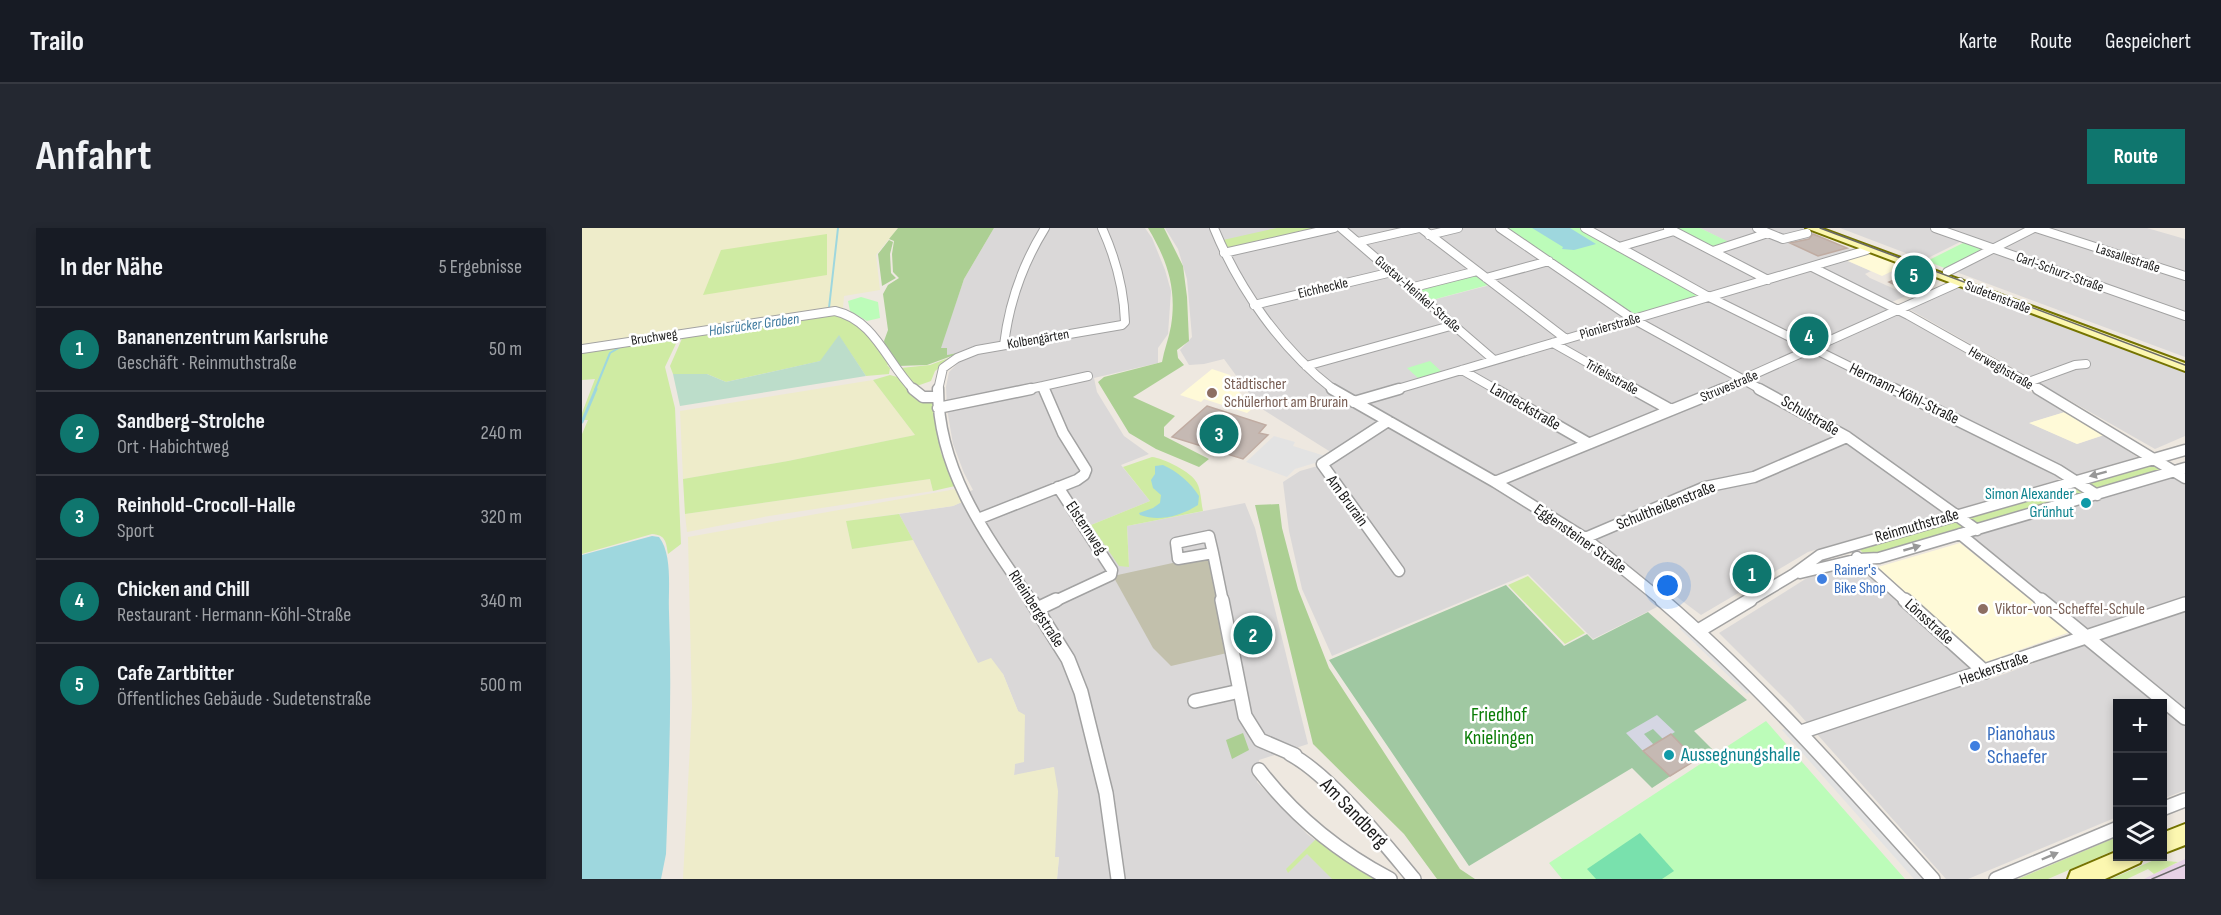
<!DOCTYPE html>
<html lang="de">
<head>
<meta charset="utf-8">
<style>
  body { margin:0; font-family:"Sofia Sans Condensed",sans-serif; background:#242831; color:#f1f3f6 }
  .controls { position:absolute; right:18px; bottom:18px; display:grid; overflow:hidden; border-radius:0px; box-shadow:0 3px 9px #0003 }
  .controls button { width:54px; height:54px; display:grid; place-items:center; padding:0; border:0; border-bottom:2px solid #363941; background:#171b24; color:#f1f3f6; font:30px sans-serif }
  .you { position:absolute; left:1086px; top:358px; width:21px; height:21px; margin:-15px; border:4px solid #fff; border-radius:50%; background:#1a73e8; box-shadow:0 0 0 9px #1a73e833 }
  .badge { display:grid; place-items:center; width:39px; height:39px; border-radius:50%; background:#0f766e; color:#fff; font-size:20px; font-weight:700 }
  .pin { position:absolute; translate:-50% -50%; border:3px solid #fff; box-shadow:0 2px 6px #0006 }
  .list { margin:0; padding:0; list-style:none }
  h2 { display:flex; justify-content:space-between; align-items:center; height:78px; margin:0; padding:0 24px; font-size:26px }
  h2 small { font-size:20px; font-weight:400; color:#9ea1a6 }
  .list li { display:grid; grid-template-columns:39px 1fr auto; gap:18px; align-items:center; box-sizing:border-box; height:84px; padding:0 24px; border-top:2px solid #363941 }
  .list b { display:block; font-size:22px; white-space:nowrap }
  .list p { margin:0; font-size:20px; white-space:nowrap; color:#9ea1a6 }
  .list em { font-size:20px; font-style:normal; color:#9ea1a6 }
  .icon { flex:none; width:33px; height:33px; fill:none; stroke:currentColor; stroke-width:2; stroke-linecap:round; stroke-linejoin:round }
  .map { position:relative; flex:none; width:1603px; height:651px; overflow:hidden; border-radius:0px }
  header { display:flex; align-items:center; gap:36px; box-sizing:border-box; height:84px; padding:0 30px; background:#171b24; border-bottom:2px solid #363941 }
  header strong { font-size:28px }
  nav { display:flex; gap:33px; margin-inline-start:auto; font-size:21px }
  .intro { display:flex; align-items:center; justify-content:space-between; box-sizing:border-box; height:144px; padding:0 36px }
  h1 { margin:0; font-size:42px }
  .button { padding:15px 27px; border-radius:0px; background:#0f766e; color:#fff; font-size:21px; font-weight:700 }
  main { display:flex; gap:36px; padding:0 36px }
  aside { flex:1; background:#171b24; border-radius:0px; box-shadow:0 3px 9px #0003 }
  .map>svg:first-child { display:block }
</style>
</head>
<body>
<header>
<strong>Trailo</strong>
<nav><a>Karte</a><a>Route</a><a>Gespeichert</a></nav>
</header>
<div class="intro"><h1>Anfahrt</h1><a class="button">Route</a></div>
<main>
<aside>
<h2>In der Nähe<small>5 Ergebnisse</small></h2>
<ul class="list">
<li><span class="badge">1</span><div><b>Bananenzentrum Karlsruhe</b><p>Geschäft · Reinmuthstraße</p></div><em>50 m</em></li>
<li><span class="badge">2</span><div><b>Sandberg-Strolche</b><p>Ort · Habichtweg</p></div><em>240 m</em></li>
<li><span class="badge">3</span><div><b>Reinhold-Crocoll-Halle</b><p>Sport</p></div><em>320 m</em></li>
<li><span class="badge">4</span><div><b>Chicken and Chill</b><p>Restaurant · Hermann-Köhl-Straße</p></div><em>340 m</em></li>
<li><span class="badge">5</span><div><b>Cafe Zartbitter</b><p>Öffentliches Gebäude · Sudetenstraße</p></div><em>500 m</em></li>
</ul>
</aside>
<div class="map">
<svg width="1603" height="651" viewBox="0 0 1603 651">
  <rect width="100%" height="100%" fill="#eee8e0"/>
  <path fill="#dad8d8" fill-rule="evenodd" d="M412 0H563L570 10 583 42 589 63 586 106 576 120V135L512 150 515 164 542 208 567 226 539 237 568 273 509 297 547 338 545 298 663 275 673 300 726 516 677 532 675 554 725 606 753 627 794 651H475L477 629 473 630 472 539 432 548 436 483 421 446 396 436 317 286 371 278 380 274 377 267 391 262 382 245 371 216 365 181 364 159 367 144 376 135 375 125 365 127 358 120 382 51Z
    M583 0H912L1050 95 1227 42 1232 43 1318 86 1483 184 1448 195 1495 216 1522 207 1555 229 1226 324 1119 387 1095 369 1011 411 946 346 750 428 720 361 707 303 701 254 718 243 746 235 755 228 677 179 642 131 622 136 607 137 598 122 610 109 605 51 596 21ZM898 40 916 55 839 75 820 59Z
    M1011 0H1079L1129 26 1154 18 1118 0H1220L1271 22 1127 64Z
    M1258 0H1565L1603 11V129L1377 45 1375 43 1414 24 1388 9 1342 32Z
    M1263 32 1289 43 1283 46 1288 50 1326 67 1310 74 1240 41 1241 38Z
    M1376 59 1384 60 1603 143V208L1573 221 1327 81Z
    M1589 249 1603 257V562L1581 571 1580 476H1536L1535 589 1386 651H1364L1210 478 1137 405 1225 350 1279 334 1406 452 1515 412 1385 307Z"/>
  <path fill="#e7d2e6" d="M1603 631V651H1562L1572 646Z"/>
  <path fill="#fffad8" d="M1286 26 1291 27 1323 37 1300 48 1264 32Z
    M630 141 648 147 650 151 642 158 656 162 670 181 665 185 622 171 619 174 598 167Z
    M1483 184 1488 187 1522 207 1495 216 1447 195Z
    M1378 315 1488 404 1401 435 1296 339Z"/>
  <path fill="#c2c0ac" d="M618 329 627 333 645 425 589 438 571 420 531 348Z"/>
  <path fill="#eeecca" d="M0 0H316L294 27 298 62 262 68 261 81 0 120Z
    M291 152 333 207 206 233 101 251 98 183Z
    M348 251 351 263 187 288 105 304 103 286Z
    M374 261 380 274 371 278 264 293 270 321 331 312 396 435 409 430 421 446 436 483 443 487 442 534 433 536 432 547 472 539 476 563 473 629H477L475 651H101L110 479 106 309Z"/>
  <path fill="#cfeba3" d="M695 0H745L646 22 641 12Z
    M245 6V47L121 67 139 22Z
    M249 85C282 91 288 110 307 136L305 137 308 140 307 146 284 148 257 108 239 133 144 154 125 146H91L88 138 102 106Z
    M98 107 83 139 93 180 99 316 86 326C84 314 84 307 70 306L0 326V206L6 192H0V185L13 151 0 152V122Z
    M372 128 353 143 349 153 332 159 319 140 348 137Z
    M308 147 319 150 351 173 359 225 373 258 351 263 348 251 103 286 101 251 206 233 333 207 291 152Z
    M570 229C581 230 610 244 615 255 619 262 619 274 621 283L545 298 547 339 537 338 509 297 568 273 541 239Z
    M1567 235 1581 243 1516 262 1503 254Z
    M1489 257 1505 267 1396 298 1384 288Z
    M317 286 331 312 270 321 264 293Z
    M1374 289 1388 301 1297 329 1283 327 1278 322 1283 316Z
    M946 348 1003 405 983 416 926 357Z
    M1535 609V621L1466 651H1436Z
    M735 610 755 626 797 651H750L725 626 706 645 704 641Z
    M1572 632 1596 634 1572 646 1566 641 1545 651H1529Z"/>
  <path fill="#accf93" d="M316 0H412L382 51 359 120H365V127L375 125V126L345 137 316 138 304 123 302 113 306 102 301 66 306 57 317 50 311 44 310 26 312 13 307 11Z
    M566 0H582L601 38 605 69 607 113 595 122 596 130 602 137 551 169 593 188 582 199V208L627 231 617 239 574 221 547 205 516 154 522 149 580 134C582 122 587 110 589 98 595 60 585 32 566 0Z
    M307 12 311 14 308 26 309 45 314 50 300 58 296 26Z
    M697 276 700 300 716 361 747 440 878 641 893 651H855L822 606 731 516 673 277Z
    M661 505 667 522 650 531 644 512Z"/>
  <path fill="#bcddca" d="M257 107 284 148 98 178 91 146H125L144 154 238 133Z"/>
  <path fill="#a0c8a2" d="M924 357 982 418 1005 406 1011 412 1066 384 1165 472 1112 503 1130 521 1070 560 1050 540 887 638 747 432Z"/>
  <path fill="#bcfcb9" d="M921 0H1001L1116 67 1055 86 1047 85Z
    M1093 0H1118L1149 15 1133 20Z
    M1385 13 1405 21 1365 41 1345 33Z
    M892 46 906 57 850 72 836 60Z
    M279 69 296 74 298 90 285 93 268 83 266 73Z
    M848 133 860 144 836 150 825 140Z
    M1184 493 1323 651H980L967 635Z"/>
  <path fill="#79e1ad" d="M1058 605 1092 643 1080 651H1014L1005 641Z"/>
  <path fill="#e3e3e3" d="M692 208 713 214 711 218 743 228 736 234 713 241 705 249 664 234Z
    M1103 397 1171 463 1165 466 1097 400Z
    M1208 499 1344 651H1332L1200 502Z"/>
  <path fill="#d5d6e3" d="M1075 487 1093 504 1081 511 1071 501 1062 506 1072 517 1061 523 1044 505Z"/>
  <path fill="#9ed7de" d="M950 0H988L1014 16 992 22 980 21 981 19Z
    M581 237C596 244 608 254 617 268L616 277C599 288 577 294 558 287L557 285 571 280 578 275 579 267 571 260 569 252 573 246V238Z
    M70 308 77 309C91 327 86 362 87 384 90 465 87 545 84 626L79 651H0V327Z"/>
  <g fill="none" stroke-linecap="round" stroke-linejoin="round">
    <path stroke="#9ed7de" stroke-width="2" d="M247 80 256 0
      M13 162 28 125 40 118"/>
    <path stroke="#9ed7de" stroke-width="3" d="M0 194 14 161"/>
  </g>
  <path fill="#c5b9b3" stroke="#c0aca2" stroke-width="1.5" d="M1231 6 1265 20 1236 28 1208 15 1227 11Z
    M1330 44 1343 50 1342 58 1336 56 1323 62 1307 54Z
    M625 178 684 197 677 205 686 207 661 231 590 209Z
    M679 397 682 413 661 418V400Z
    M1089 506 1114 532 1088 548 1061 523Z"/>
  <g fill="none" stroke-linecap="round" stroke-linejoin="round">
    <defs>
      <path id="minor-far2" d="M632 0C657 61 699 121 752 162
        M759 0 912 132
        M839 0 984 111
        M918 0 1051 91 1180 162
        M1003 0 1127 69 1315 162
        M1086 0 1186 52
        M1353 0 1603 88
        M1454 0 1603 48
        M1186 5 1201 11 1225 5
        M847 7 876 0
        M776 14 837 0
        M1037 19 1092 3
        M1131 23 1186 5 1175 0
        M642 25 752 0
        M1230 39 1326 87 1459 162
        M1365 44 1452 0
        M904 50 967 33
        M828 60 895 43
        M672 77 810 44
        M971 115 1054 162
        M422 117C427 74 440 37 463 0
        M0 121 253 83C293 92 305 135 332 162
        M724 138 872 97
        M880 142 915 162
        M1444 155 1493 137 1504 136
        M461 158 506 148
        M356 162 361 140 375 130 395 122 540 97 543 94C542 60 534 31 520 0
        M442 162 461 158 463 162
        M812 162 1285 22
        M1137 162 1378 54"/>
      <path id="minor-far1" d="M331 161 341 169H356
        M356 161C356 243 405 309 450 374
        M750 161 913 254 1003 310 1082 374
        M912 161 1006 215
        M1051 161 1089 182
        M1177 161 1265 209 1395 302
        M1312 161 1476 242 1515 267
        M1456 161 1603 250
        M772 174 817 161
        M356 180 449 161
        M806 193 740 236 817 343
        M913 254 1141 161
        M396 291 495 252 502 247 504 242 481 205 462 161
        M1378 306 1461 374
        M627 308 631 325 596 331 594 315Z
        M1003 310 1123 259 1172 249 1265 209
        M631 325 641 374
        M1275 329 1325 374
        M1218 345 1277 331 1297 330 1603 240
        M471 374 529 347 530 342 476 259
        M1165 374 1212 346 1238 327 1603 222"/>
      <path id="minor" d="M449 372 486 431 499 464 524 565 536 651
        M640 372 663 488 678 512 713 527
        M1080 372C1179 457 1264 554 1351 651
        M1323 372 1403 444
        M1459 372 1603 490
        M455 381 474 372
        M1116 403 1168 372
        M613 473 658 463
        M1219 504 1603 376
        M708 526C748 547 802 615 832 651
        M677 542C713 589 756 624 808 651
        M1580 581 1603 572
        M1414 651 1536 600"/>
      <path id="secondary" d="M1224 0H1238L1603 135V143Z
        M1603 596V617L1580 626V605Z
        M1536 623V628H1561L1558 635 1523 651H1486L1489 643Z"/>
    </defs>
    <use href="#minor-far2" stroke="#a2a2a2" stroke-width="10"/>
    <use href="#minor-far1" stroke="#a2a2a2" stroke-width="13"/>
    <use href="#minor" stroke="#a2a2a2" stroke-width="16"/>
    <use href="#secondary" stroke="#757400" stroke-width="4"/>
    <use href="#minor-far2" stroke="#fff" stroke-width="8"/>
    <use href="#minor-far1" stroke="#fff" stroke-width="10"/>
    <use href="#minor" stroke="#fff" stroke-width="13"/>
    <use href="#secondary" fill="#fcf7b0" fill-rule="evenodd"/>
    <path stroke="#696969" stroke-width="1.5" d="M1238 0 1603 137
      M1570 651 1603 637"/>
  </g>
  <defs><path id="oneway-solid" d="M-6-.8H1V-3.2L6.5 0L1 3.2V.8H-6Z" transform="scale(1.5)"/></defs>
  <g fill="#989898">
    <use href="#oneway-solid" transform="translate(1516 246) rotate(165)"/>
    <use href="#oneway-solid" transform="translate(1330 320) rotate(-16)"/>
    <use href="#oneway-solid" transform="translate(1468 628) rotate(-23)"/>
  </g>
  <g fill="#8d6e63" stroke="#fff" stroke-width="2">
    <circle cx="630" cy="165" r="6"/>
    <circle cx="1401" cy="381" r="6"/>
  </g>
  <g fill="#0f9aa8" stroke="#fff" stroke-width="2">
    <circle cx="1504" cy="275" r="6"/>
    <circle cx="1087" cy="527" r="6"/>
  </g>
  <g fill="#3f7fe0" stroke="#fff" stroke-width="2">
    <circle cx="1240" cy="351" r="6"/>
    <circle cx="1393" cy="518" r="6"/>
  </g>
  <g text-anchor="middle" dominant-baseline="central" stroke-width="5" stroke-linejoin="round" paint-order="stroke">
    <g font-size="14" fill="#1b1b1b" stroke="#fff">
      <text transform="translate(1546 30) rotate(18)">Lassallestraße</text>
      <text transform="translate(1478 44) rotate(20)">Carl-Schurz-Straße</text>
      <text transform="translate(741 60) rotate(-13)">Eichheckle</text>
      <text transform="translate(836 66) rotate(41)">Gustav-Heinkel-Straße</text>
      <text transform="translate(1416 69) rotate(21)">Sudetenstraße</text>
      <text transform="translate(1028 98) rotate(-16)">Pionierstraße</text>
      <text transform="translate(72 109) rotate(-9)">Bruchweg</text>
      <text transform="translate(456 111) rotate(-10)">Kolbengärten</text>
      <text transform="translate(1419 140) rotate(30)">Herweghstraße</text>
      <text transform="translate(1030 149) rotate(29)">Trifelsstraße</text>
      <text transform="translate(1147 158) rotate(-23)">Struvestraße</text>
    </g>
    <g font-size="15" font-style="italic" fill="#3f7a9e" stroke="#fff">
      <text transform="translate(172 97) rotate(-8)">Halsrücker Graben</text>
    </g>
    <g font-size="16" fill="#785e54" stroke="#fff" text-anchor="start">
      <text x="642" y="156">Städtischer<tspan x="642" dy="18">Schülerhort am Brurain</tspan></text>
      <text x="1413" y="381">Viktor-von-Scheffel-Schule</text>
    </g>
    <g font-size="16" fill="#1b1b1b" stroke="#fff">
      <text transform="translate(1322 166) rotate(26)">Hermann-Köhl-Straße</text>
      <text transform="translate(943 179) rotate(30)">Landeckstraße</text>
      <text transform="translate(1228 188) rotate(30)">Schulstraße</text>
      <text transform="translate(765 273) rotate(54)">Am Brurain</text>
      <text transform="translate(1084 278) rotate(-22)">Schultheißenstraße</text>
      <text transform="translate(1335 298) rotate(-16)">Reinmuthstraße</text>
      <text transform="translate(504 300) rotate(56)">Elsternweg</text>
      <text transform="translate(998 311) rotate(35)">Eggensteiner Straße</text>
      <text transform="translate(454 381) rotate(57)">Rheinbergstraße</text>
      <text transform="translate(1347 394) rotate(42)">Lönsstraße</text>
      <text transform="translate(1412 441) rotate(-19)">Heckerstraße</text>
    </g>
    <g font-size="16" fill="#0d838f" stroke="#fff" text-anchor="end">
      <text x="1492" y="266">Simon Alexander<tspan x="1492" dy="18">Grünhut</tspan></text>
    </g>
    <g font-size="16" fill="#366cbe" stroke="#fff" text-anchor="start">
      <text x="1252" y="342">Rainer's<tspan x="1252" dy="18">Bike Shop</tspan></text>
    </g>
    <g font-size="20" fill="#0a7d06" stroke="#fff">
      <text x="917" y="487">Friedhof<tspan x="917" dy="23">Knielingen</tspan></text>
    </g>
    <g font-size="20" fill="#366cbe" stroke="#fff" text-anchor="start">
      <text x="1405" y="506">Pianohaus<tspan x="1405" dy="23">Schaefer</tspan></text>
    </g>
    <g font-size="20" fill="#0d838f" stroke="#fff" text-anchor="start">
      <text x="1099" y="527">Aussegnungshalle</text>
    </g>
    <g font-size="20" fill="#1b1b1b" stroke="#fff">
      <text transform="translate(772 585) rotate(46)">Am Sandberg</text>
    </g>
  </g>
</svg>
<div class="controls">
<button>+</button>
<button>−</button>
<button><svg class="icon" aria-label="layers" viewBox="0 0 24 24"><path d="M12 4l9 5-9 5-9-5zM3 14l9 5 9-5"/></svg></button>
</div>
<div class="you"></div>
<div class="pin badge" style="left:1170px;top:346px">1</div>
<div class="pin badge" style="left:671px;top:407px">2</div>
<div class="pin badge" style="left:637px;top:206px">3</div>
<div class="pin badge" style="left:1227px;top:108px">4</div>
<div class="pin badge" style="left:1332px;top:47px">5</div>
</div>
</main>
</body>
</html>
